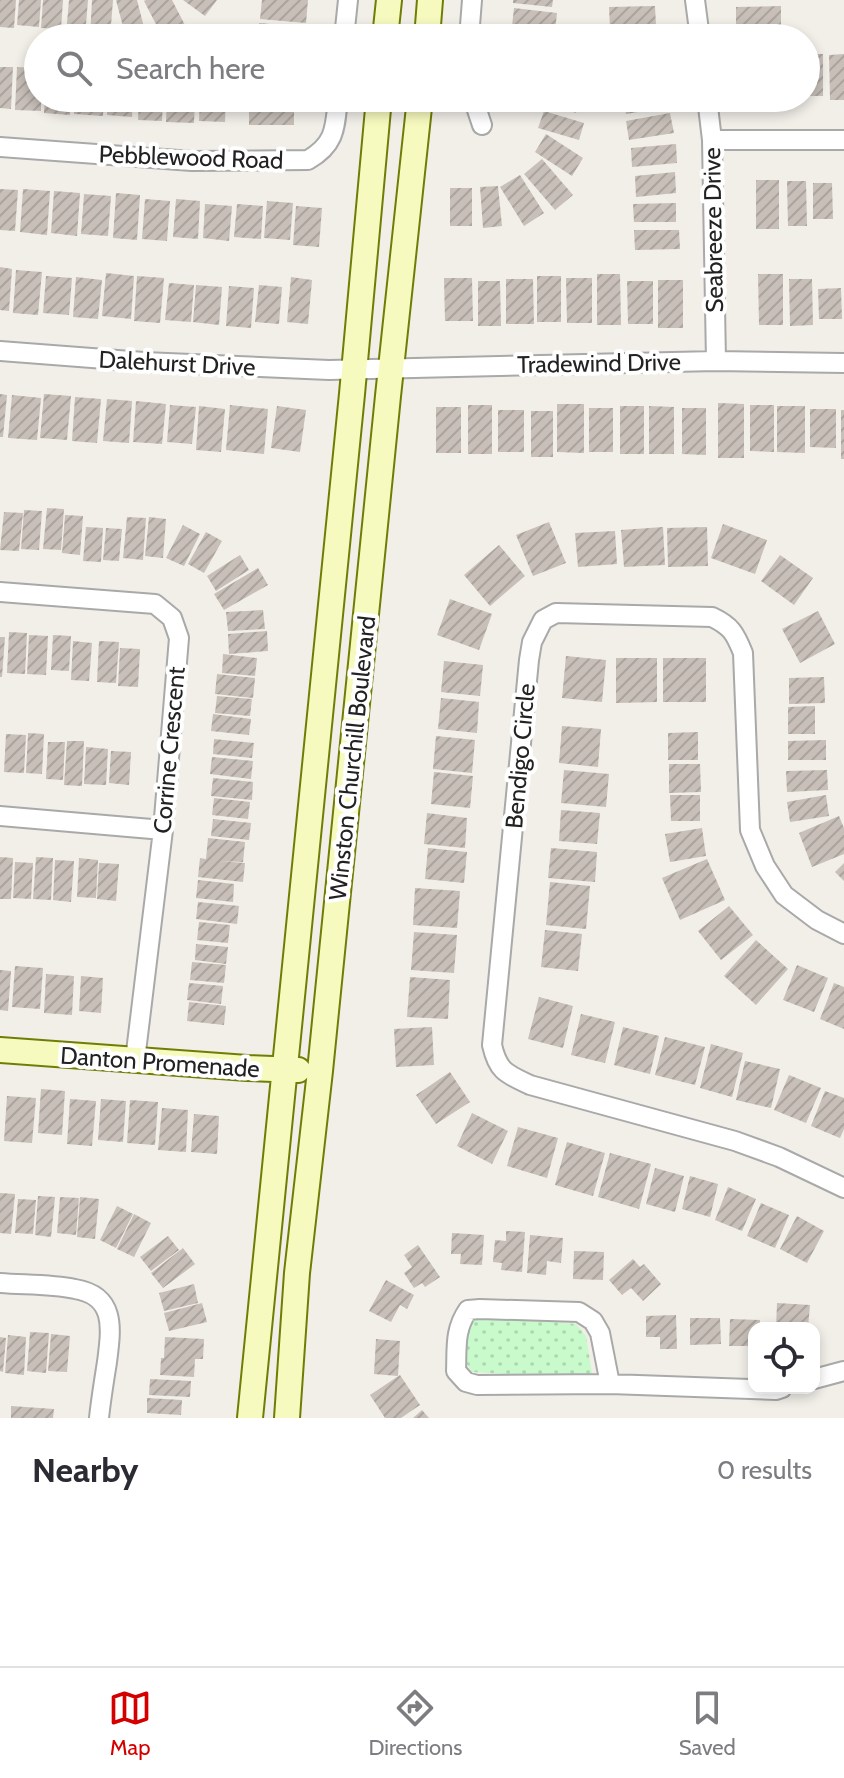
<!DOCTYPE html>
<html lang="en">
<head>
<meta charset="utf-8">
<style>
  body { margin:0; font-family:Cabin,sans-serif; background:#f7f7f7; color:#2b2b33 }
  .controls { position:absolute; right:24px; bottom:24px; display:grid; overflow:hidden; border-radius:16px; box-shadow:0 4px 12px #0003 }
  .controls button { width:72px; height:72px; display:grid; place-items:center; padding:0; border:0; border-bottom:2px solid #e1e1e2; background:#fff; color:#2b2b33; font:40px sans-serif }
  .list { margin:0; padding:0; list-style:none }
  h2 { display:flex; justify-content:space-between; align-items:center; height:104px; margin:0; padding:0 32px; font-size:34px }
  h2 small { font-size:26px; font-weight:400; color:#7c7c81 }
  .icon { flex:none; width:44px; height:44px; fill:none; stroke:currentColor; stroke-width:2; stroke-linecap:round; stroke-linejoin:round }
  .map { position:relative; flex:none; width:844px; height:1418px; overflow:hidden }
  .search { position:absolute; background:#fff; box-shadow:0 4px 12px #0003; left:24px; right:24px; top:24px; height:88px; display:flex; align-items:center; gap:20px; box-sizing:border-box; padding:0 28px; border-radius:44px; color:#7c7c81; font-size:30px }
  .sheet { height:248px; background:#fff }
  nav { display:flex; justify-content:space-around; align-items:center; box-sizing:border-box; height:112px; border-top:2px solid #e1e1e2; background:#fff; font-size:22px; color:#7c7c81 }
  nav a { display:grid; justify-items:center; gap:4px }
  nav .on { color:#d40000 }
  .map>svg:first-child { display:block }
</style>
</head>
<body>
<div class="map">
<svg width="844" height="1418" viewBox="0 0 844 1418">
  <defs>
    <pattern id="park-dots" width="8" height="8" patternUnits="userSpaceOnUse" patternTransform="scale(2)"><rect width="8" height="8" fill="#c8facc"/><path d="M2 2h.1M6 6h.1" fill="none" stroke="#acd6af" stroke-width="1.8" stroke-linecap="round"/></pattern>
    <pattern id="building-hatch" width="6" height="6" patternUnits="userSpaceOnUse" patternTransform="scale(2)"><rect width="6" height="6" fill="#c7bfb8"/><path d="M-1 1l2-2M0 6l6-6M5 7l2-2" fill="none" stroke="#aba49e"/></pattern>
  </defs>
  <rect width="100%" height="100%" fill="#f2efe9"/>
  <path fill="url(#park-dots)" d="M479 1315 576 1324 586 1336 593 1379 472 1372 463 1358 468 1323Z"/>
  <path fill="url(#building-hatch)" d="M0 0H16L14 28 0 27Z
    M19 0H41L39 27 17 25Z
    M43 0H63L61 29 41 28Z
    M69 0H88L85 37 66 35Z
    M92 0H113L110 38 90 37Z
    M116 0H137L146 35 126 38Z
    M146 0H172L187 29 171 38H163L144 1Z
    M183 0H217L205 16Z
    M262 0H308L306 23 260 19Z
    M513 0H553L552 7 513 3Z
    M655 6 656 26 610 29 609 7Z
    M781 6V27H736V7Z
    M514 8 557 13 555 31 512 26Z
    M259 23 305 27 304 38H258Z
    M517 32 550 36V38H516Z
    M806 54H823V96H806Z
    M844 54V100H830L829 55Z
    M0 67H13L11 109 0 108Z
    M17 67 38 68V98H41V111L15 110Z
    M45 98H71L70 115 44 113Z
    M75 98H104L103 116 74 114Z
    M107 98H133L132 117 107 115Z
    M139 98H163L162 121 138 120Z
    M167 98H195L194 123 166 122Z
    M200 98H226L225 122 199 121Z
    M528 98H580L576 113Z
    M624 98H667L668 107 626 114Z
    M748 98H768V102H748Z
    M777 98H798V101H777Z
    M249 102H294V125H249Z
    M544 111 584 123 579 140 538 128Z
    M670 113 674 133 629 140 626 121Z
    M546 134 583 158 572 176 535 152Z
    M676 144 677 163 632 167 631 148Z
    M542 159 573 195 555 210 524 174Z
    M675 172 676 193 636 197 635 176Z
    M520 175 544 213 524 226 500 187Z
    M756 180H779V229H756Z
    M787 181H806L807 226H788Z
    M813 183H832L833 219H813Z
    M498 186 502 226 483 228 480 187Z
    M450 188H472V226H450Z
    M0 189 18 190 15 231 0 230Z
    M23 189 50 191 47 235 20 232Z
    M54 191 80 193 77 236 51 233Z
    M116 193 140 195 137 240 113 238Z
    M84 194 111 196 108 236 81 234Z
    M145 199 170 201 167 241 142 239Z
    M176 199 200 201 198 239 173 237Z
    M267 201 293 203 290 240 264 238Z
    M676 203V222H634L633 204Z
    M205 204 232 206 229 241 203 238Z
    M237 204 263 206 261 239 234 237Z
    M296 206 322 208 319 247 293 245Z
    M634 230H679L680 249 635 250Z
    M0 267 12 269 9 311 0 310Z
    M16 270 42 272 38 315 13 313Z
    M106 273 134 276 131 319 102 316Z
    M597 274H620L621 325H597Z
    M758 274H783V325H759Z
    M46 276 72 278 69 315 43 313Z
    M137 276 164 278 160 323 134 321Z
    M537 276H561V322H537Z
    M76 277 102 280 98 319 73 317Z
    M291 277 312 280 308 324 287 322Z
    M444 278H472L473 321H445Z
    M566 278H592V323H567Z
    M506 279H533L534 324H506Z
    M789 279H812L813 325 790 326Z
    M658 280H683V328H658Z
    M478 281H500L501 326H478Z
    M627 281H653V324H628Z
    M169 283 194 285 191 322 165 320Z
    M196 285 222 287 219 325 193 322Z
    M259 285 282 287 279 324 255 322Z
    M229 286 254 288 251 328 226 326Z
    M841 288 842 319H819L818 289Z
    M0 394 7 395 3 437H0Z
    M44 394 71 396 67 440 40 438Z
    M12 395 41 398 37 440 8 438Z
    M75 397 101 399 97 443 72 441Z
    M107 399 132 401 129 443 103 441Z
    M136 401 166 404 162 444 133 442Z
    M718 403 744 404V458H718Z
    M557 404H584V453L557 452Z
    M170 405 196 407 192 444 167 442Z
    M230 405 268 409 264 454 226 450Z
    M468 405H492V454H468Z
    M750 405H774V452L750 451Z
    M199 406 225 409 221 452 196 450Z
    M277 406 306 410 300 452 271 448Z
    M620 406H644V454H620Z
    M649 406 674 407V454H649Z
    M777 406H805V453L777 452Z
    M436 407H461V453H436Z
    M589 408H613V452H589Z
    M682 408H706V455L682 454Z
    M810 409H836V448L810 447Z
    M498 410H524V452H498Z
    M841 410H844V459H841Z
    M531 411H553V457H531Z
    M47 508 64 509 61 550 43 549Z
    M24 510 42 511 39 550 21 549Z
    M4 512 23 513 19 551 0 550Z
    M65 515 83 516 80 555 62 553Z
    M127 517 146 518 143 560 123 558Z
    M149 517 166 519 163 558 145 556Z
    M549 522 566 563 533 576 516 535Z
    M723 524 767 540 755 574 711 558Z
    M183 525 200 534 184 566 166 558Z
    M86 527 103 528 101 562 83 561Z
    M663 527 665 565 624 567 621 530Z
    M707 527 708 566 668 567 667 528Z
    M106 528 122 529 119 561 103 560Z
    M615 531 617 564 578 567 575 533Z
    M206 532 222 541 204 573 188 564Z
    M499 545 525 576 490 606 464 575Z
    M240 555 249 570 216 591 207 576Z
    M780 555 813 578 794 605 761 581Z
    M258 568 268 585 224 610 214 594Z
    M450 599 492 614 479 650 437 635Z
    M263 610 265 629 228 631 226 612Z
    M818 611 835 644 800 663 782 629Z
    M267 631 268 651 229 654 228 634Z
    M9 632 27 633 25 674 7 673Z
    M29 635 48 636 46 675 27 674Z
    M53 635 71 636 69 671 51 670Z
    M0 637H5L2 677H0Z
    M73 641 92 643 89 681 71 680Z
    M99 641 119 642 116 683 97 682Z
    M120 648 140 649 138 687 118 686Z
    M223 654 257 658 255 676 222 673Z
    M566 656 606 660 602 702 562 698Z
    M616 658H657V702L616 703Z
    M663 658H706V702H663Z
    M444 661 483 665 480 696 441 692Z
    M217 674 255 678 253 698 215 694Z
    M824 677 825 703 789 704V678Z
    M217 696 252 699 250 716 215 713Z
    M441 698 479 702 477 733 438 729Z
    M815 706V734H788V707Z
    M213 714 251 719 249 735 211 731Z
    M562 726 601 729 598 767 559 763Z
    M698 732V760H668V733Z
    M28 733 44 734 42 774 26 773Z
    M6 734 26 735 24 773 4 772Z
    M436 736 475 740 472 773 433 769Z
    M214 739 254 743 252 758 213 754Z
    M826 740V760H788V741Z
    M67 741H84L82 786 64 785Z
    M48 742H65L63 780 46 779Z
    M86 747 108 749 106 785 84 784Z
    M111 751 131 752 129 785 109 783Z
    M212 757 253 761 251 779 210 774Z
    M669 764H700L701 792 669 793Z
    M564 770 609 774 606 807 561 803Z
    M827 770 828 790 787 792 786 771Z
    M434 772 473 776 470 808 431 804Z
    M213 778 253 782 252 800 211 796Z
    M670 795H700V821H671Z
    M826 795 829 816 790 822 787 802Z
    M214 798 250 802 248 819 212 815Z
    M561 810 600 813 597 844 559 841Z
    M427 813 467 818 465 848 424 844Z
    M839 816 844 828V854L812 867 799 833Z
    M213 819 251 823 249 840 211 836Z
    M702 828 706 856 670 862 665 834Z
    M208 838 245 842 243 862 219 861 245 863 243 882 198 877 200 858 206 859Z
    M428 848 467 852 464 883 425 879Z
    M551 848 597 852 595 882 548 878Z
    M0 857 13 858 11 899H0Z
    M36 857 53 858 51 900 33 899Z
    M79 858 98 860 96 898 77 897Z
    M707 859 725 900 680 920 662 878Z
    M55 860 74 861 71 902 53 900Z
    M15 862 33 863 31 899 13 898Z
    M99 863 119 864 116 901 97 899Z
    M844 863V881L835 872Z
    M198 880 234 884 233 902 196 898Z
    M550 882 590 886 586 929 546 925Z
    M415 888 460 891 457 928 413 925Z
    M198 902 239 906 237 924 196 919Z
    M729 906 753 935 721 960 698 931Z
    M199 922 230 925 228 943 197 940Z
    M545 930 582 934 578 971 541 967Z
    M414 932 457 935 454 973 411 970Z
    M756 940 788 969 756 1005 724 976Z
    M196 944 228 947 226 964 195 960Z
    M192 962 226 965 224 983 190 980Z
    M797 965 828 978 814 1012 783 1000Z
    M15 966 43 968 40 1009 12 1007Z
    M0 970 11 971 8 1011 0 1010Z
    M46 974 74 976 72 1015 44 1013Z
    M81 976 103 978 101 1013 79 1011Z
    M410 977 450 980 448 1019 407 1017Z
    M189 983 223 986 221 1004 187 1000Z
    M834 983 844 987V1029L820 1019Z
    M539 997 573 1006 563 1048 528 1039Z
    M189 1002 226 1006 224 1025 187 1021Z
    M581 1014 615 1022 605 1063 571 1055Z
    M432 1027 434 1065 396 1067 394 1029Z
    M623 1027 659 1036 650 1074 614 1065Z
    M665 1037 705 1047 695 1085 655 1075Z
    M711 1044 743 1053 732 1097 700 1088Z
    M745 1061 780 1069 771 1108 736 1100Z
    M450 1072 470 1102 436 1124 416 1095Z
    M789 1075 821 1088 806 1123 774 1110Z
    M41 1089 65 1091 62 1135 38 1133Z
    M825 1091 844 1098V1129L840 1138 811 1126Z
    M7 1096 36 1098 32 1143 4 1141Z
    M70 1099 96 1101 92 1146 67 1144Z
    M101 1099 126 1101 123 1142 98 1140Z
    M130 1100 158 1102 155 1145 127 1143Z
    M162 1108 188 1110 186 1152 158 1150Z
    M472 1113 508 1131 492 1164 457 1146Z
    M194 1114 219 1116 217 1154 191 1152Z
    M518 1127 558 1138 547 1178 507 1166Z
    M567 1142 605 1153 593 1196 555 1185Z
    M610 1153 651 1164 639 1209 598 1197Z
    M655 1168 684 1176 675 1212 646 1204Z
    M690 1176 718 1184 710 1217 682 1209Z
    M728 1187 756 1199 742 1231 715 1220Z
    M0 1193 15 1194 11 1234 0 1233Z
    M38 1196 55 1197 51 1237 35 1235Z
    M60 1197 79 1198 76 1235 57 1233Z
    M80 1197 99 1199 95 1239 77 1237Z
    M18 1199 36 1200 33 1234 15 1233Z
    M761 1203 789 1215 775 1248 747 1236Z
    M117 1206 133 1214 116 1248 100 1240Z
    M134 1214 151 1223 134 1257 117 1249Z
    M797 1216 824 1231 807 1263 780 1249Z
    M506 1231 525 1232 522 1272 501 1270 502 1263 493 1262 495 1240 506 1241Z
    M452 1233 484 1235 482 1265 460 1264 461 1254H451Z
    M530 1235 563 1238 561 1263 547 1261 546 1275 527 1273Z
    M168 1236 179 1250 151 1271 140 1257Z
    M418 1245 440 1277 425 1287 422 1283 414 1288 404 1273 412 1267 404 1255Z
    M183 1248 195 1264 163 1288 151 1273Z
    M574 1251 604 1252 603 1280 573 1279Z
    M633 1259 640 1267 644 1264 661 1284 643 1301 631 1288 622 1295 609 1280Z
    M386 1280 414 1295 407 1309 400 1305 391 1322 369 1311Z
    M194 1284 198 1303 164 1311 159 1293Z
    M202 1303 207 1322 169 1331 164 1313Z
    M777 1303 810 1305 808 1328H776Z
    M676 1315 677 1349H660V1337H646V1316Z
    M690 1318H720L721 1344 690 1345Z
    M730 1319 760 1320V1328H754V1346H729Z
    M30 1332 49 1333 46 1373 27 1371Z
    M51 1334 70 1336 67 1372 48 1371Z
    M8 1335 26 1337 24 1375 5 1373Z
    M0 1337 6 1338 3 1372 0 1371Z
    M165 1337 204 1339 203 1359H195L194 1377 160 1375 161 1358H164Z
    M376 1339 400 1341 398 1376 374 1374Z
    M400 1375 420 1405 401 1418H385L370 1395Z
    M150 1379 191 1381 190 1397 149 1395Z
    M147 1398 182 1400 181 1415 147 1413Z
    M11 1406 54 1409 53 1418H11Z
    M422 1410 429 1418H413Z"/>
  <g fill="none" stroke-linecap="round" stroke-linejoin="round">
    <defs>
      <path id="street" d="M695 0 700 38
        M344 38 348 0
        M469 38 472 0
        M473 98 482 125
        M707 98 712 140 716 361
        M712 140H844
        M0 147 192 161 308 160C336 144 335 127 338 98
        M0 351 144 362 329 370 716 361 844 363
        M0 592 155 604 172 618 179 638 163 830 135 1060
        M0 816 163 830
        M844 934 817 920 784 895 765 866 750 830 743 653C735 633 731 626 712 617L556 613 543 620 532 642 529 660 492 1045C498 1072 507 1074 530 1085L735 1141 779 1157 844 1188
        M0 1283C24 1285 50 1284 75 1289 117 1296 111 1330 107 1362 104 1381 101 1399 99 1418
        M814 1379 844 1371
        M610 1384 600 1333 593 1321 579 1312 480 1309 468 1310C454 1330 457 1349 456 1371L466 1382 477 1385 610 1384 776 1390 782 1388"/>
      <path id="secondary" d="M385 38 389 0
        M427 38 430 0
        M0 1050 247 1068 298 1070
        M250 1418 352 394 379 98
        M287 1418 297 1273 320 1071 388 396 420 98"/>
    </defs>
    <use href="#street" stroke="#a9a9a9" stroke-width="22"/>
    <use href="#secondary" stroke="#707d05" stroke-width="28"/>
    <use href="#street" stroke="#fff" stroke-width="18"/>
    <use href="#secondary" stroke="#f7fabf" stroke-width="24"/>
  </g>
  <g text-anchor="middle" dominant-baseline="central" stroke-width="8" stroke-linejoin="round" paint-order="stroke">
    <g font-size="24" fill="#222" stroke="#fff">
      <text transform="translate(191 157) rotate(2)">Pebblewood Road</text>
      <text transform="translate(713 230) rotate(-91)">Seabreeze Drive</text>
      <text transform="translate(177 363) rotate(3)">Dalehurst Drive</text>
      <text transform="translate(599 363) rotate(-1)">Tradewind Drive</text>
      <text transform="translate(169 750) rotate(-85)">Corrine Crescent</text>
      <text transform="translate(520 756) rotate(-85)">Bendigo Circle</text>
      <text transform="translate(352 758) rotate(-84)">Winston Churchill Boulevard</text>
      <text transform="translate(160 1062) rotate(4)">Danton Promenade</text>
    </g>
  </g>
</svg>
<div class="controls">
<button><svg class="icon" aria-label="locate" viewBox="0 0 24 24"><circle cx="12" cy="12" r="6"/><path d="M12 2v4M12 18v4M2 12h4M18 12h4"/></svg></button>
</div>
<div class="search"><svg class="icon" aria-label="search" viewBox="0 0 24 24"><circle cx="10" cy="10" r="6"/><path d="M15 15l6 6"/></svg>Search here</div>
</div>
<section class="sheet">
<h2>Nearby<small>0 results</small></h2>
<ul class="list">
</ul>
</section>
<nav>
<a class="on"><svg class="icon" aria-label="map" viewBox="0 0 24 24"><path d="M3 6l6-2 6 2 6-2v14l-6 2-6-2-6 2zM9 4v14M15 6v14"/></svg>Map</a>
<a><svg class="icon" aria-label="directions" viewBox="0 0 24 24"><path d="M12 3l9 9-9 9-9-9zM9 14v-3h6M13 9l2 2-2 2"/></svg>Directions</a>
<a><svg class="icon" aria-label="saved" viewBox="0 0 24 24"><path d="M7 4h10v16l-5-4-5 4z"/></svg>Saved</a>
</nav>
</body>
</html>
